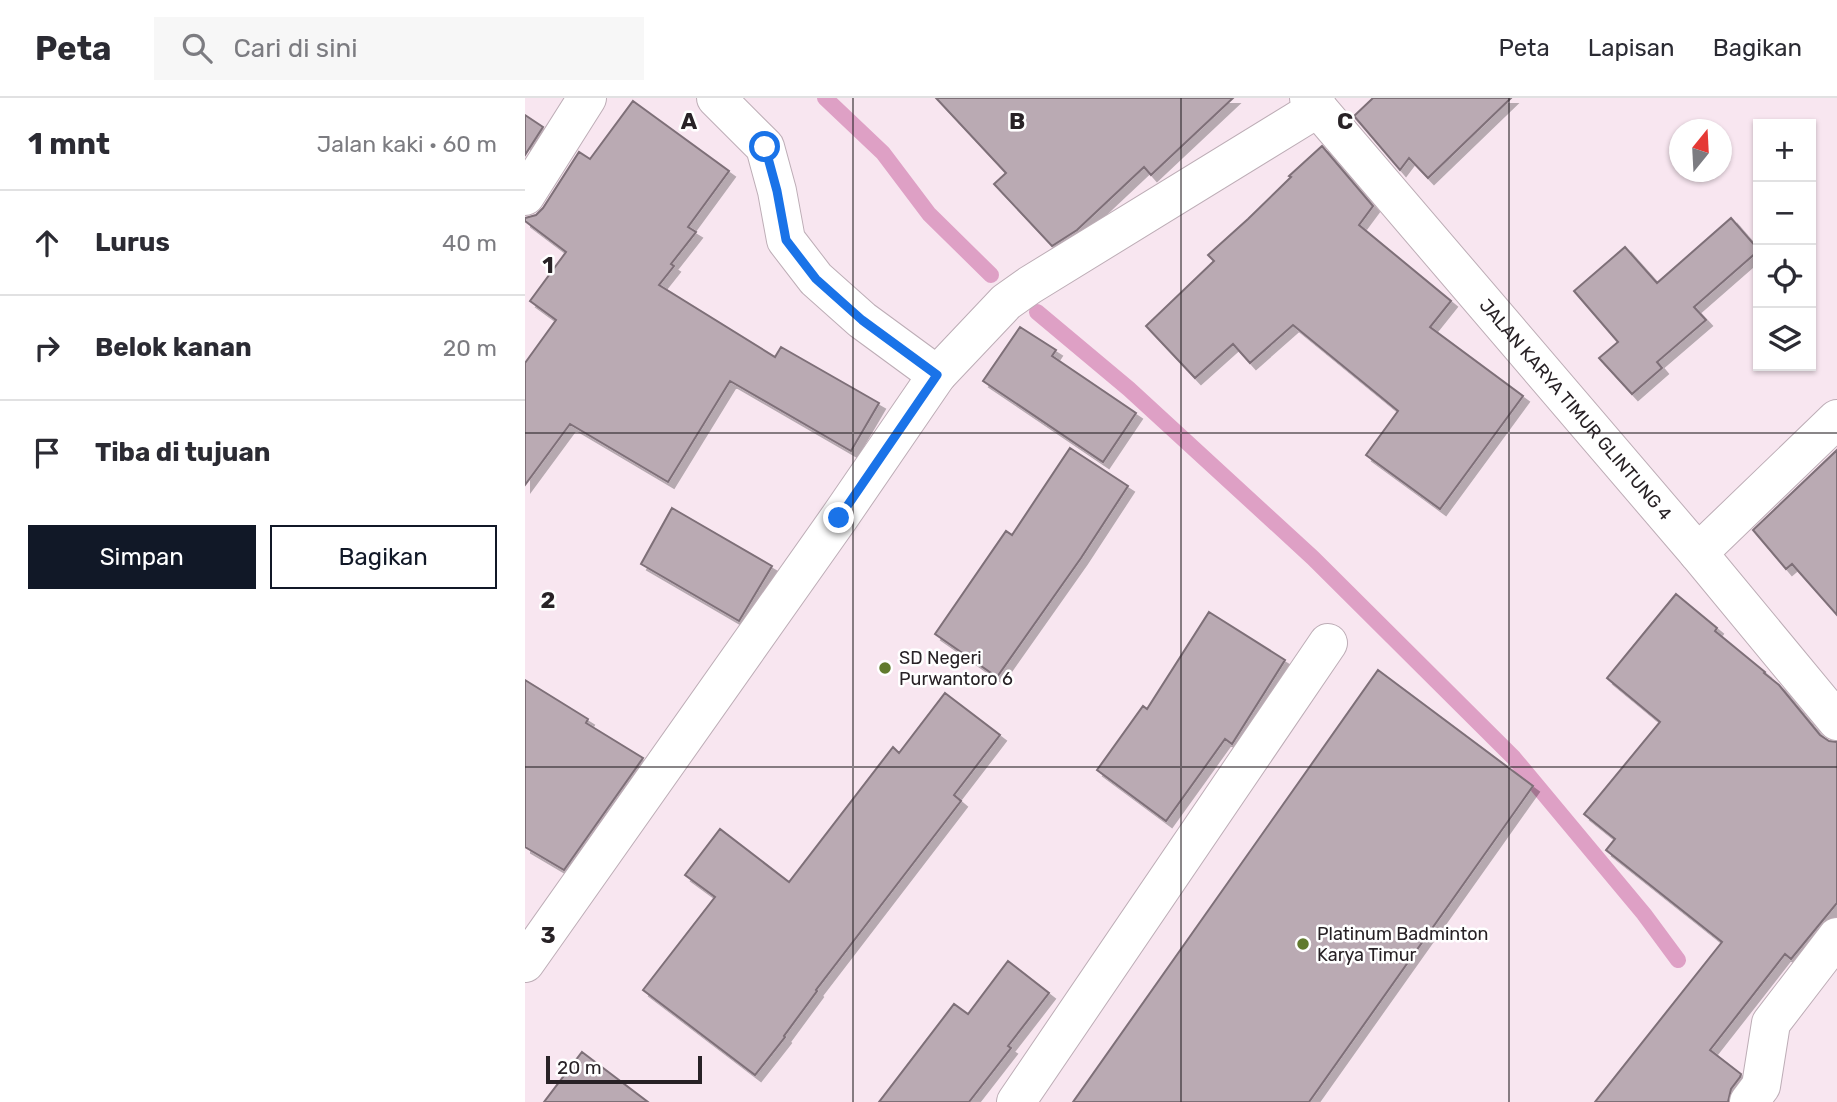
<!DOCTYPE html>
<html lang="id">
<head>
<meta charset="utf-8">
<style>
  body { margin:0; font-family:Rubik,sans-serif; background:#f7f7f7; color:#2b2b33 }
  .controls { position:absolute; right:21px; top:21px; display:grid; overflow:hidden; border-radius:0px; box-shadow:0 2px 5px #0004 }
  .controls button { width:63px; height:63px; display:grid; place-items:center; padding:0; border:0; border-bottom:2px solid #e1e1e2; background:#fff; color:#2b2b33; font:35px sans-serif }
  .compass { position:absolute; left:1144px; top:21px; width:63px; height:63px; border-radius:50%; background:#fff; box-shadow:0 2px 5px #0004; rotate:18deg }
  .scale { position:absolute; left:21px; bottom:18px; width:156px; box-sizing:border-box; padding-left:7px; border:4px solid #282226; border-top:0; font-size:19px; line-height:24px; white-space:nowrap; color:#282226; -webkit-text-stroke:5px #fff; paint-order:stroke }
  .stop { position:absolute; width:21px; height:21px; margin:-16px; border:5px solid #1a73e8; border-radius:50%; background:#fff }
  .stop.end { background:#1a73e8; border-color:#fff; box-shadow:0 2px 7px #0008 }
  .list { margin:0; padding:0; list-style:none }
  h2 { display:flex; justify-content:space-between; align-items:center; height:91px; margin:0; padding:0 28px; font-size:30px }
  h2 small { font-size:23px; font-weight:400; color:#7c7c81 }
  .list li { display:grid; grid-template-columns:46px 1fr auto; gap:21px; align-items:center; box-sizing:border-box; height:105px; padding:0 28px; border-top:2px solid #e1e1e2 }
  .list b { display:block; font-size:26px; white-space:nowrap }
  .list em { font-size:23px; font-style:normal; color:#7c7c81 }
  .actions { display:flex; gap:14px; padding:21px 28px }
  .actions a { flex:1; padding:16px 0; border:2px solid #111827; border-radius:0px; text-align:center; font-size:24px; color:#111827 }
  .actions .main { background:#111827; color:#fff }
  .icon { flex:none; width:38px; height:38px; fill:none; stroke:currentColor; stroke-width:2; stroke-linecap:round; stroke-linejoin:round }
  .map { position:relative; flex:none; width:1312px; height:1004px; overflow:hidden }
  header { display:flex; align-items:center; gap:42px; box-sizing:border-box; height:98px; padding:0 35px; background:#fff; border-bottom:2px solid #e1e1e2 }
  header strong { font-size:33px }
  nav { display:flex; gap:38px; margin-inline-start:auto; font-size:24px }
  .search { width:490px; height:63px; background:#f7f7f7; display:flex; align-items:center; gap:18px; box-sizing:border-box; padding:0 24px; border-radius:0px; color:#7c7c81; font-size:26px }
  main { display:flex }
  aside { flex:1; background:#fff }
  .map>svg:first-child { display:block }
</style>
</head>
<body>
<header>
<strong>Peta</strong>
<div class="search"><svg class="icon" aria-label="search" viewBox="0 0 24 24"><circle cx="10" cy="10" r="6"/><path d="M15 15l6 6"/></svg>Cari di sini</div>
<nav><a>Peta</a><a>Lapisan</a><a>Bagikan</a></nav>
</header>
<main>
<aside>
<h2>1 mnt<small>Jalan kaki · 60 m</small></h2>
<ul class="list">
<li><svg class="icon" aria-label="ahead" viewBox="0 0 24 24"><path d="M12 20V5M6 11l6-6 6 6"/></svg><div><b>Lurus</b></div><em>40 m</em></li>
<li><svg class="icon" aria-label="right" viewBox="0 0 24 24"><path d="M7 20v-9h11M14 6l5 5-5 5"/></svg><div><b>Belok kanan</b></div><em>20 m</em></li>
<li><svg class="icon" aria-label="arrive" viewBox="0 0 24 24"><path d="M6 21V4h12l-3 4 3 4H6"/></svg><div><b>Tiba di tujuan</b></div></li>
</ul>
<div class="actions"><a class="main">Simpan</a><a>Bagikan</a></div>
</aside>
<div class="map">
<svg width="1312" height="1004" viewBox="0 0 1312 1004">
  <defs>
    <filter id="shadow"><feDropShadow dx="6" dy="6" stdDeviation="0" flood-color="#0004"/></filter>
  </defs>
  <rect width="100%" height="100%" fill="#f8e6f0"/>
  <g fill="none" stroke-linecap="round" stroke-linejoin="round">
    <path stroke="#dea0c5" stroke-width="16" d="M300 0 358 55 404 116 466 177
      M512 214 604 291 788 460 989 660 1119 816 1153 862"/>
  </g>
  <path fill="#baaab3" stroke="#7e6f78" stroke-width="2" filter="url(#shadow)" d="M411 0H708L626 77 619 69 552 132 527 148 469 86 481 75Z
    M848 0H986L903 80 884 60 875 72 829 18Z
    M108 3 204 73 163 129 171 134 146 166 149 168 134 187 250 259 256 249 354 305 326 353 205 283 143 384 45 326 0 387V265L31 222 5 203 41 154 0 123V120L11 117 18 110 54 54 65 61Z
    M0 17 18 29 0 57Z
    M797 48 848 108 834 127 926 203 905 229 998 298 915 411 841 357 873 313 768 227 725 265 708 246 670 280 621 228 689 163 683 157 723 121 766 79 764 78Z
    M1206 120 1233 151V153L1169 209 1181 222 1132 264 1137 270 1107 296 1074 260 1093 244 1049 193 1100 149 1132 185Z
    M495 229 531 252 527 258 611 315 578 364 458 283Z
    M545 350 603 388 556 460 472 579 410 536 481 433 487 437Z
    M1312 352V517L1267 466 1261 471 1228 432Z
    M147 410 247 468 214 523 116 466Z
    M1151 496 1192 530 1190 533 1240 574 1239 575 1254 587 1295 637 1304 643 1312 644V805L1266 861 1260 856 1185 952 1216 976 1215 979 1206 991 1203 1004H1070L1197 844 1081 752 1090 741 1059 716 1135 624 1082 580Z
    M684 514 760 562 707 646 700 641 641 723 572 672 618 608 622 611Z
    M853 572 1008 688 784 1004H548Z
    M0 582 63 621 61 625 118 660 39 772 0 749Z
    M420 595 475 637 429 697 436 703 291 892 292 893 259 938 260 939 230 977 118 892 190 799 160 777 195 731 264 784 368 649 374 655Z
    M483 863 524 895 483 948 486 950 444 1004H354L429 906 443 916Z
    M57 954 123 1004H19Z"/>
  <g fill="none" stroke-linecap="round" stroke-linejoin="round">
    <defs>
      <g id="minor">
        <path d="M191 0 240 49 252 93 261 142 291 181 337 222 412 277 481 204 505 187 793 10"/>
        <path id="s1" d="M784 0 1173 455 1312 623"/>
        <path d="M0 98 62 0"/>
        <path d="M1173 455 1312 321"/>
        <path d="M0 865 314 420 412 277"/>
        <path d="M491 1004 803 545"/>
        <path d="M1224 1004 1236 988 1246 925 1312 839"/>
      </g>
    </defs>
    <use href="#minor" stroke="#bdadb6" stroke-width="40"/>
    <use href="#minor" stroke="#fff" stroke-width="38"/>
  </g>
  <g fill="none" stroke-linecap="round" stroke-linejoin="round">
    <path stroke="#1a73e8" stroke-width="9" d="M240 49 252 93 261 142 291 181 337 222 412 277 314 420"/>
  </g>
  <path fill="none" stroke="#282226" stroke-width="2" stroke-opacity="0.55" d="M328 0V1004M656 0V1004M984 0V1004M0 335H1312M0 669H1312"/>
  <g fill="#617a2d" stroke="#fff" stroke-width="2.5">
    <circle cx="360" cy="570" r="7"/>
    <circle cx="778" cy="846" r="7"/>
  </g>
  <g text-anchor="middle" dominant-baseline="central" stroke-width="5" stroke-linejoin="round" paint-order="stroke">
    <g font-size="18" fill="#282226" stroke="#fff">
      <text stroke="none"><textPath href="#s1" startOffset="410">JALAN KARYA TIMUR GLINTUNG 4</textPath></text>
    </g>
    <g font-size="18" fill="#282226" stroke="#fff" text-anchor="start">
      <text x="374" y="560">SD Negeri<tspan x="374" dy="21">Purwantoro 6</tspan></text>
      <text x="792" y="836">Platinum Badminton<tspan x="792" dy="21">Karya Timur</tspan></text>
    </g>
  </g>
  <g font-size="23" text-anchor="middle" font-weight="bold" fill="#282226" stroke="#fff" stroke-width="5" stroke-linejoin="round" paint-order="stroke">
    <text x="164" y="31">A</text>
    <text x="492" y="31">B</text>
    <text x="820" y="31">C</text>
    <text x="23" y="175">1</text>
    <text x="23" y="510">2</text>
    <text x="23" y="845">3</text>
  </g>
</svg>
<div class="controls">
<button>+</button>
<button>−</button>
<button><svg class="icon" aria-label="locate" viewBox="0 0 24 24"><circle cx="12" cy="12" r="6"/><path d="M12 2v4M12 18v4M2 12h4M18 12h4"/></svg></button>
<button><svg class="icon" aria-label="layers" viewBox="0 0 24 24"><path d="M12 4l9 5-9 5-9-5zM3 14l9 5 9-5"/></svg></button>
</div>
<svg class="compass" viewBox="-18 -18 36 36"><path d="M0-13l5 13h-10z" fill="#e53935"/><path d="M0 13l5-13h-10z" fill="#7c7c81"/></svg>
<div class="scale">20 m</div>
<div class="stop" style="left:240px;top:49px"></div>
<div class="stop end" style="left:314px;top:420px"></div>
</div>
</main>
</body>
</html>
